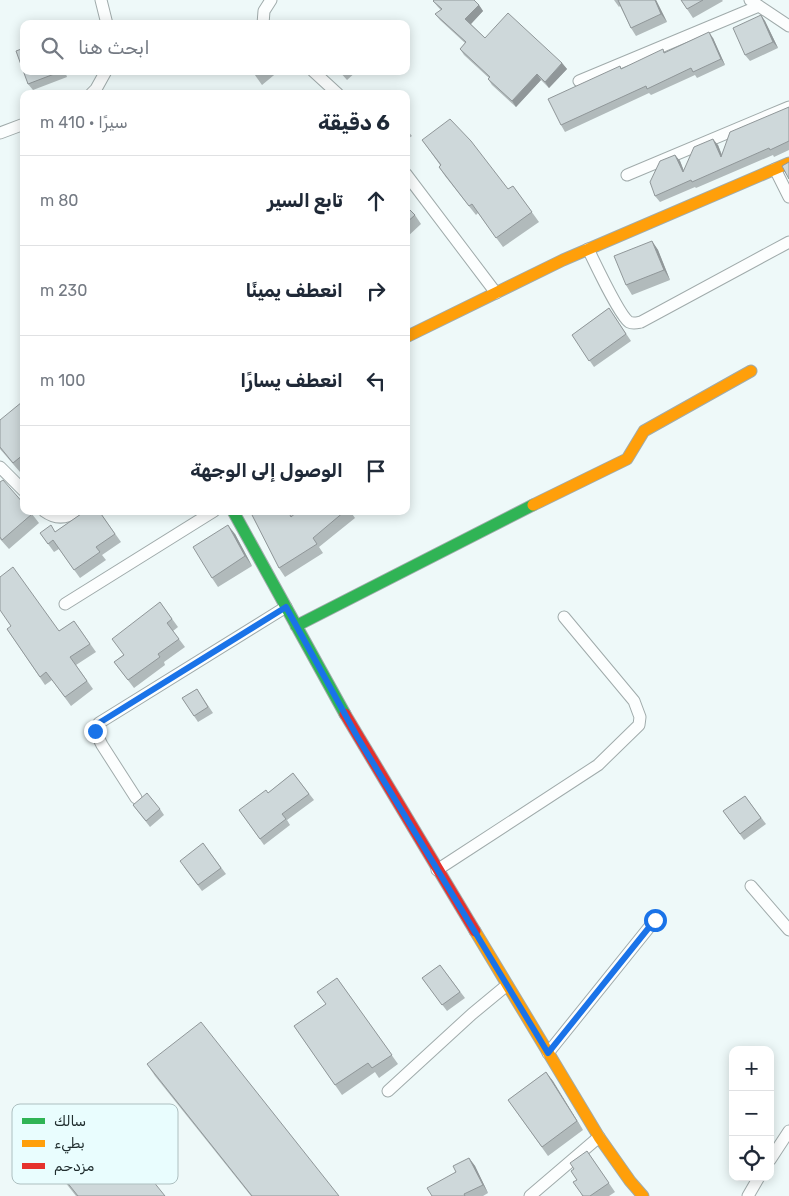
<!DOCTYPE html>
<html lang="ar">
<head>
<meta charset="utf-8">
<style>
  body { margin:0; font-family:Rubik,Cairo,sans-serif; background:#f6f6f7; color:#1f2937; direction:rtl }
  .controls { position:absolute; right:15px; bottom:15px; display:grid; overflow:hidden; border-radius:10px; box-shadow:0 2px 12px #0003 }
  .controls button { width:45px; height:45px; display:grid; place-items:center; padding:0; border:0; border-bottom:1px solid #e0e1e3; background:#fff; color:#1f2937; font:25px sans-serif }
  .stop { position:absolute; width:15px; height:15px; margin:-11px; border:4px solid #1a73e8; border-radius:50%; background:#fff }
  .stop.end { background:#1a73e8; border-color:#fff; box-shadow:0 1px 5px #0008 }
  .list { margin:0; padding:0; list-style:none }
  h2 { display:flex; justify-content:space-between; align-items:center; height:65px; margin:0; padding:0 20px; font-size:21px }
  h2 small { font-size:16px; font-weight:400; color:#747a83 }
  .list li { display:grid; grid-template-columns:32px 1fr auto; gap:15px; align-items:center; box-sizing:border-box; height:90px; padding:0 20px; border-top:1px solid #e0e1e3 }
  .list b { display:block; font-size:19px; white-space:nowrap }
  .list em { font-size:16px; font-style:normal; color:#747a83 }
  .icon { flex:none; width:28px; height:28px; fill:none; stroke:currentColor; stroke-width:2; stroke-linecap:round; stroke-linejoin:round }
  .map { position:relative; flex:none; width:789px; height:1196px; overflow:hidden; direction:ltr }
  .search { position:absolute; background:#fff; box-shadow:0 2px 12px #0003; left:20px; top:20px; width:390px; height:55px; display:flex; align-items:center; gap:12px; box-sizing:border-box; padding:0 18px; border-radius:10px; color:#747a83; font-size:19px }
  .panel { position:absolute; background:#fff; box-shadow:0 2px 12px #0003; left:20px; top:90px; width:390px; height:425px; border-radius:10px; direction:rtl }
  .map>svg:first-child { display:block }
</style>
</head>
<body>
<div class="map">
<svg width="789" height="1196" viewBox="0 0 789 1196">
  <rect width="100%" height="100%" fill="#eef9f9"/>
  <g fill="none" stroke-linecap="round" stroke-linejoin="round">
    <defs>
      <path id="street" d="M101 0 107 24
        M750 0 789 26
        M263 24 264 11 271 0
        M313 71 338 94
        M579 81 759 6
        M91 94 96 89 106 71
        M0 133 24 124
        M775 169 789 197
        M406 174 496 293
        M627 175 789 107
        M588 249C595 263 619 315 629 322 633 324 636 323 641 322L789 242
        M0 467 24 491
        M44 511C55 519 66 519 77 511
        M65 604 214 511
        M136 798 102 745 95 731 99 723 286 607
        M437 870 598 765 639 725 640 717 634 701 564 617
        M751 886 789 930
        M548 1053 655 920
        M388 1091 472 1014 507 985
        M770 1160 789 1131
        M530 1196 599 1137
        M748 1196 759 1177"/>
      <path id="fast" d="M233 511 345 714
        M296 626 533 505"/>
      <path id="slow" d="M406 337 563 260 789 163
        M533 505 627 459 644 431 751 371
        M475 931 599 1137 630 1181 643 1196"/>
      <path id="jam" d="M345 714 475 931"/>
    </defs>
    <use href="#street" stroke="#a0abab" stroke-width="13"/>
    <use href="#fast" stroke="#a0abab" stroke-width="13"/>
    <use href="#slow" stroke="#a0abab" stroke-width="13"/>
    <use href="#jam" stroke="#a0abab" stroke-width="13"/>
    <use href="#street" stroke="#fcfefe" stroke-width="11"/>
    <use href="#fast" stroke="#30b455" stroke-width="11"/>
    <use href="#slow" stroke="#ff9f0a" stroke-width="11"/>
    <use href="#jam" stroke="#e5322d" stroke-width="11"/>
  </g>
  <path fill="#b1babb" d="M614 0H656L667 22 636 36 631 28 620 6 619 7Z
    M681 0H722L723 1 693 18Z
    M433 1 479 5 483 11 471 24 485 38 562 63 567 69 549 88 541 80 516 107 492 85 488 79 489 78 464 55 460 49 465 43 440 20 435 14 441 10 438 7Z
    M761 15 765 21 778 48 750 61 745 55Z
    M713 38 725 65 697 78 695 75 651 95 649 93 565 132 561 125 621 68 665 52Z
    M24 71H65L67 77 33 90 28 84Z
    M252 71H279L262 85Z
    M339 71H357L347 80Z
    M789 107V150L774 157 773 155 696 188 695 187 660 202 655 196 675 155 680 161 684 171 718 145 722 155Z
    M406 129 412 136 406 140Z
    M422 140 508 189 513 186 539 222 503 247 478 213 476 215 445 176 439 167 440 165Z
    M406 206 415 215 421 224 406 238Z
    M652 241 658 250 670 280 632 295 626 285Z
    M609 308 631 341 594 367 572 335Z
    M24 405V468L20 472 0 449V420Z
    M0 482 32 514 39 523 9 549 0 539Z
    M99 511 121 542 102 555 106 560 80 578 59 549 54 552 40 533 55 532 81 514Z
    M166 511H173L168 514Z
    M250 511H290L292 516 298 511H350L355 518 319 547 323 553 285 577 279 568Z
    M235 534 252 566 218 587 212 578Z
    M160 602 178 627 173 631 185 647 164 662 165 665 134 688 114 662 123 655Z
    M74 621 96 652 76 665 93 689 71 706 52 680 45 685 7 629 59 631Z
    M197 689 213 713 198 722 182 698Z
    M293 773 314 800 287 820 290 825 264 845 239 810 268 793Z
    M745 796 766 824 744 840 723 811Z
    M133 805 160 809 164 815 150 827Z
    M203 843 226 874 202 891 184 867Z
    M440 965 465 998 447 1011 422 978Z
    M337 978 398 1064 379 1078 375 1072 342 1095 294 1026 326 1004Z
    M147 1064 339 1196H251L155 1076Z
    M546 1072 583 1130 548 1156 508 1100Z
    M42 1151 165 1196H76L50 1163Z
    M587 1151 615 1192 609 1196H582L574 1169Z
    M469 1158 475 1166 488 1193 483 1196H432Z"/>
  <path fill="#909799" d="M655 0H656L667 22 661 14Z
    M479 5 483 11 470 25 465 19Z
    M761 15 765 21 778 48 773 42Z
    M709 32 713 38 725 65 721 59Z
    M562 63 567 69 549 88 545 82Z
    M537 74 541 80 516 107 512 101Z
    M713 139 718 145 725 164 721 157Z
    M675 155 680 161 687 179 683 172Z
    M652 241 658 250 670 280 664 270Z
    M228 525 235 534 252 566 245 556Z
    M546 1072 553 1081 583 1130 577 1121Z
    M469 1158 475 1166 488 1193 483 1185Z"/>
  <path fill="#ced8da" stroke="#909799" d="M434 0H474L479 5 465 19 485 38 508 13 562 63 545 82 537 74 512 101 488 79 490 77 460 49 466 42 435 14 442 9 433 1Z
    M618 0H655L661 14 631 28Z
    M681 0H703L687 9Z
    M761 15 773 42 745 55 733 28Z
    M253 21 257 22 258 24H249Z
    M709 32 721 59 693 72 691 68 647 89 646 86 561 125 548 99 620 66 621 69 663 49 664 53Z
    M24 48V71H62L28 84 16 51Z
    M253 71H261L256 75Z
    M340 71H346L342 74Z
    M789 107V141L770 150 769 148 692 182 691 180 655 196 650 182 660 161 675 155 683 172 694 147 713 139 721 157 730 132Z
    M450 119 471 141 508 189 513 186 532 212 496 238 472 204 469 206 439 167 441 165 422 140Z
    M789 162V179L782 166Z
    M406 206 415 215 406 223Z
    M652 241 664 270 626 285 614 256Z
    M609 308 626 334 589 361 572 335Z
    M22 402 24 405V454L13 463 0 447V420Z
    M3 480 24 504V511H30L32 514 2 540 0 537V482Z
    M79 511H99L115 534 96 547 100 552 74 570 53 540 48 544 40 533 51 525 55 532 81 514Z
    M250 511H288L291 517 298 511H345L313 538 317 544 279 568Z
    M228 525 245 556 212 578 193 547Z
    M13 567 59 631 74 621 90 644 70 657 87 681 65 697 46 672 40 677 7 629 11 626 0 610V577Z
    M160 602 172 619 167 623 179 639 158 654 160 657 128 680 114 662 124 655 112 639Z
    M197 689 208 707 194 716 182 698Z
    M293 773 309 794 282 814 286 819 260 839 239 810 266 790 268 793Z
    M147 793 160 809 146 821 133 805Z
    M745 796 761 818 740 834 723 811Z
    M203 843 221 868 198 885 180 861Z
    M440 965 460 992 442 1005 422 978Z
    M337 978 392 1055 372 1068 368 1063 335 1085 294 1026 326 1004 317 992Z
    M201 1022 339 1196H252L147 1064Z
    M546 1072 577 1121 542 1147 508 1100Z
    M96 1110 165 1196H78L42 1151Z
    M587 1151 609 1183 590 1196H583L573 1182 577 1180 571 1171 574 1169 570 1163Z
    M469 1158 483 1185 464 1194 465 1196H432L427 1188 456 1172 453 1166Z"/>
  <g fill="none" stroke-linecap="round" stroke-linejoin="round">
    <path stroke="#1a73e8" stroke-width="6" d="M95 731 99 723 286 607 358 738 548 1053 655 920"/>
  </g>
  <rect x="12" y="1104" width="166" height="80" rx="8" fill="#e9fdfe" stroke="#adbfc0" stroke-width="1"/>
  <rect x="22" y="1118" width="23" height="6" fill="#30b455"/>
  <rect x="22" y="1140" width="23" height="7" fill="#ff9f0a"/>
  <rect x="22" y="1163" width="23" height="6" fill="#e5322d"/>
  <g font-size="14" fill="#212e2f">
    <text x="54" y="1126">سالك</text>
    <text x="54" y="1148">بطيء</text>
    <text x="54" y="1171">مزدحم</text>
  </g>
</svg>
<div class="controls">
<button>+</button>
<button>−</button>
<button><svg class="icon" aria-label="locate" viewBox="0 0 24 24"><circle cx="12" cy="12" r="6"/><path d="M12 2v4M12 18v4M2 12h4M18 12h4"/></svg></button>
</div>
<div class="stop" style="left:655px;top:920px"></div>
<div class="stop end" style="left:95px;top:731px"></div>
<div class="search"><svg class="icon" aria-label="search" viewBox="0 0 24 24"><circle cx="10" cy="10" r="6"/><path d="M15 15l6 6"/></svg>ابحث هنا</div>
<section class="panel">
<h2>6 دقيقة<small>سيرًا · 410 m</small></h2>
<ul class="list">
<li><svg class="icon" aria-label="ahead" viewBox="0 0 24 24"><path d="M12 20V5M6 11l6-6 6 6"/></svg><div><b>تابع السير</b></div><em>80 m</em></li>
<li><svg class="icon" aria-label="right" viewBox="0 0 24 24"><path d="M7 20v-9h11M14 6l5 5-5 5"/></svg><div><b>انعطف يمينًا</b></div><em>230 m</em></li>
<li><svg class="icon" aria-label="left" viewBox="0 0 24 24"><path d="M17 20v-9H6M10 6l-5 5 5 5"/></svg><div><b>انعطف يسارًا</b></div><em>100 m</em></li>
<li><svg class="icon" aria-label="arrive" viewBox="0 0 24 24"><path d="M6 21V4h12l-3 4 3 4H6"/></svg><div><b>الوصول إلى الوجهة</b></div></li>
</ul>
</section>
</div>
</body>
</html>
